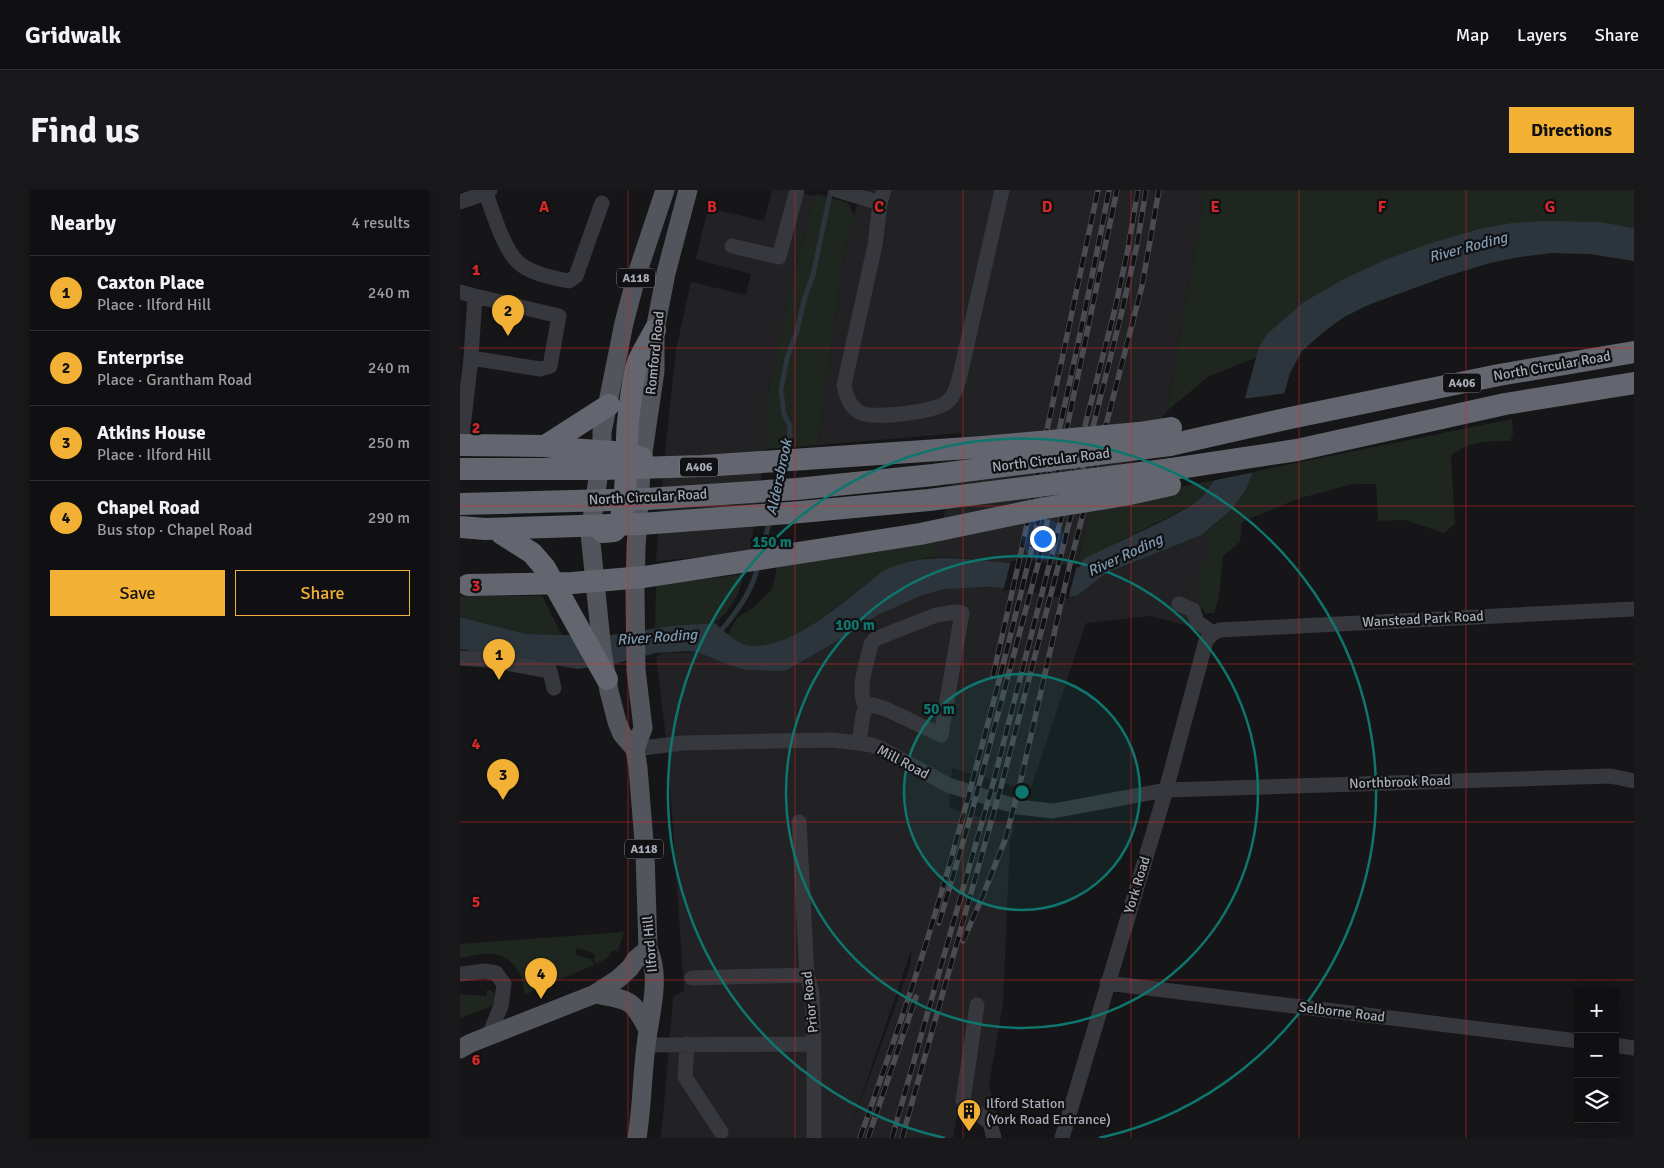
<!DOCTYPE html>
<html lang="en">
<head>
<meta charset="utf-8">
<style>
  body { margin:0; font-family:Signika,sans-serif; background:#19191b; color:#f1f3f6 }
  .controls { position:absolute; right:15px; bottom:15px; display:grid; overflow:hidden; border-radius:0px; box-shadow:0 2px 12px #0003 }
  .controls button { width:45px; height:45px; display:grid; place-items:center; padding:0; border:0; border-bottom:1px solid #303032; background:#101012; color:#f1f3f6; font:25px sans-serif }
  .you { position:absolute; left:582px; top:348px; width:18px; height:18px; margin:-12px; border:4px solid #fff; border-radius:50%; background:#1a73e8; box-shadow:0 0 0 8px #1a73e833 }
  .badge { display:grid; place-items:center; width:32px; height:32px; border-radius:50%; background:#f2b134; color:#111; font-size:16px; font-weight:700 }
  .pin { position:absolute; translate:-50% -41px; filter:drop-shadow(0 1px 2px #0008) }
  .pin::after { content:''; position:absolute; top:26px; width:18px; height:15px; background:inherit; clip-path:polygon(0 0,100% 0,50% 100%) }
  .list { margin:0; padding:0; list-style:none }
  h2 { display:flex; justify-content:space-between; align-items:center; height:65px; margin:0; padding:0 20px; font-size:21px }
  h2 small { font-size:16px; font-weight:400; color:#9c9d9f }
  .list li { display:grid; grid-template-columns:32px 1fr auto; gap:15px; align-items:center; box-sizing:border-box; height:75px; padding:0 20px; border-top:1px solid #303032 }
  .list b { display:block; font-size:19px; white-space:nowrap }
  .list p { margin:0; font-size:16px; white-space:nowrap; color:#9c9d9f }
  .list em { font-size:16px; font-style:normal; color:#9c9d9f }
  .actions { display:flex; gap:10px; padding:15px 20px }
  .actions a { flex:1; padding:11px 0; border:1px solid #f2b134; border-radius:0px; text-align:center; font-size:18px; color:#f2b134 }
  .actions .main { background:#f2b134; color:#111 }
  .icon { flex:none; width:28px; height:28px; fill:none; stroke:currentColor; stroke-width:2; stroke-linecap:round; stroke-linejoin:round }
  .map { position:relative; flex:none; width:1174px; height:948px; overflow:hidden; border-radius:0px }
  header { display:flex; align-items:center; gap:30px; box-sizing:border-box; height:70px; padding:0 25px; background:#101012; border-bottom:1px solid #303032 }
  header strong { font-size:24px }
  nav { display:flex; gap:28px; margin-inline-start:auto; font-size:18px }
  .intro { display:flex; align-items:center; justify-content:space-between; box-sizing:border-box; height:120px; padding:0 30px }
  h1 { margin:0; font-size:35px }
  .button { padding:12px 22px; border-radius:0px; background:#f2b134; color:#111; font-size:18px; font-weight:700 }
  main { display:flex; gap:30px; padding:0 30px }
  aside { flex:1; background:#101012; border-radius:0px; box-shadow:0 2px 12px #0003 }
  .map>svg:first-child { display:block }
</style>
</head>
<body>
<header>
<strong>Gridwalk</strong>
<nav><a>Map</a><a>Layers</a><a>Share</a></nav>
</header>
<div class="intro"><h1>Find us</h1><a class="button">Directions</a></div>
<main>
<aside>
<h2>Nearby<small>4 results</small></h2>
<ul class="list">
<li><span class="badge">1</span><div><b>Caxton Place</b><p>Place · Ilford Hill</p></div><em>240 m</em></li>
<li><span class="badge">2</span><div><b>Enterprise</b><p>Place · Grantham Road</p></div><em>240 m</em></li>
<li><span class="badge">3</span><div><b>Atkins House</b><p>Place · Ilford Hill</p></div><em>250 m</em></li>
<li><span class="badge">4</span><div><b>Chapel Road</b><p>Bus stop · Chapel Road</p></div><em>290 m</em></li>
</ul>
<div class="actions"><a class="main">Save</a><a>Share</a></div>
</aside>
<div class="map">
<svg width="1174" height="948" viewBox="0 0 1174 948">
  <rect width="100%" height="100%" fill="#161618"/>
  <path fill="#222225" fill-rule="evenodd" d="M312 0H330L354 6 327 115 307 208 305 259 290 362 196 371 205 263 216 159 231 92 286 105 291 84 236 69 248 18 304 31Z
    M401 0H745L707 221 628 328 609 406H617L641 387 651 381 742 345 751 352 737 407 742 417 736 438 690 426 626 433 570 601 492 578 489 618 555 637 550 651 543 814 529 894 539 935 497 926 493 948H200L203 927 213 807 224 801 208 565 196 466 201 465 202 463 237 462 285 480 325 481 395 441 416 426 463 405 485 399 503 397 544 398 550 373 504 368 475 367 502 243 358 255 385 59ZM452 758 450 776 394 929V928Z"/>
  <path fill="#1e261f" d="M745 0H1174V71L1130 64 1091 63 1059 67 1030 73 987 86 908 115 884 127 865 141 749 186 707 221Z
    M358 4 388 13 394 26 385 59 358 255 305 259 307 208 327 115 354 6Z
    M1052 229 1053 245 1050 251C1028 251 1008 251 991 266L995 334 984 343 945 330 918 331 916 294H893L837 309 782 332 780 352 763 366 759 407 754 423H745L737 407 740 381 751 352 742 345 759 331 786 299 792 282Z
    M754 290 743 306 731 316 622 370 617 375 628 328 638 314Z
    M479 347 475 367C455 369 438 373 421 382 392 405 331 460 293 456 284 456 275 449 268 445L277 428 293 418 312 399 317 377Z
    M284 384 278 404 266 423 255 433 195 439 196 395Z
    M0 406H82L102 445 66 444 0 427Z
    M164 742 158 762 153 760 147 768 136 774 134 769 135 764 117 758 115 765 131 769 134 775 64 805C65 787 53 765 32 764 22 763 10 767 0 768V754Z
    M27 800H31L36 806 35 815 0 828V804L27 806Z"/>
  <path fill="#2c353c" d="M1082 31 1139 32 1174 38V71L1130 64 1091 63 1059 67 1030 73 987 86 908 115 884 127 865 141 842 161 830 183 823 208 786 299 773 318 742 345 651 381 641 387 617 406H609L558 396 544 398 526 397 485 399 463 405 416 426 395 441 325 481 285 480 267 474 237 462 228 461 196 463 154 474 118 479 0 459V427L66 444 102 445H151L212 436 255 433C265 442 279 456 294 456 335 457 390 407 421 382 462 361 503 369 548 373 555 374 563 372 571 372 586 374 605 379 620 377L621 372 625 368 701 332 731 316 743 306 754 290 779 230 799 157 807 144 844 112 882 90 925 70 971 53 1019 39 1052 33Z"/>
  <path fill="#161618" d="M827 203 795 282 751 291 777 229 782 209Z
    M564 369 595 374 617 375 608 409 558 399 543 401 551 371Z"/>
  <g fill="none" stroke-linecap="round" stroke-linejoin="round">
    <path stroke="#2c353c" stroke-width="5" d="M326 263 330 248V236L324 224 321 200 327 168 337 141 344 110 353 85 371 0
      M318 295 323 277
      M301 363 310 330
      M259 443C276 423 292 402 298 376"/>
    <path stroke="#37383d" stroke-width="15" d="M377 0 420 13
      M424 0 420 13 415 55 384 195C386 206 390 218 401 223 415 229 476 222 487 212 496 205 498 192 501 181L542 0
      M26 3C33 23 44 61 60 74 73 84 93 88 109 91L116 86 142 13
      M0 12 26 3 30 0
      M272 56 319 67 337 0
      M0 102 15 106 11 168 1 255
      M11 168 80 179 90 176 99 126 15 106
      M719 414 733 420 737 432 753 443
      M496 422 502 423 481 545 426 519 413 515 406 517C396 500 407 473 411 454L415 449 476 425Z
      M0 468 29 470 90 481 94 498
      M399 553 403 525 406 517
      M175 559 222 553 312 551 372 550 399 553 412 555 424 560 488 595 558 617 593 621 706 600 1150 586 1174 591
      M0 784 25 781 36 783 44 794 41 816 29 845
      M232 788 347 785
      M647 793 1118 851
      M517 815 503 911 530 933 534 948
      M227 854 225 887 261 942
      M354 854V948
      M186 855 354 854 352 803 347 785 339 632
      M1155 855 1174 858
      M602 948 706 600 746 451 753 443 760 440 1174 419"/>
    <path stroke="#53555c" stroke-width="19" d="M175 559 183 538 176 480 175 402 176 357 182 269 195 181V140L206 83 228 0
      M135 804C169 810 172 808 188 840
      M0 859 11 853 135 804 158 789 170 778 176 769 188 759
      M177 948C182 918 182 887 186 856 189 826 202 788 188 759L185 664 178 578 175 559 162 544 157 532 149 501 142 461 130 343 142 261V242L164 133 177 84 205 0"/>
    <path stroke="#63666e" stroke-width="22" d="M0 255 85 256 109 259 168 263 182 268
      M710 255 830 228 1039 185 1174 162
      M85 256 149 215
      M712 279 837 260 1045 214 1174 193
      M143 342 154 341C170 326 165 255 168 232 170 214 172 195 176 178 179 166 189 152 195 140
      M42 344 72 363 85 378 147 489"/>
    <defs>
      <path id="rail" d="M533 486 560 367 638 0
        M479 733 511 625 579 370 657 0
        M503 751 521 710 545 650 559 598 610 374 682 96 699 0
        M400 948C419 894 438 840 456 785 485 696 509 605 533 514 577 344 616 173 649 0
        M408 948 456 807
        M432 948 534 590 655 119 668 59 678 0
        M442 948 542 593 599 373 662 121 677 55 686 0"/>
    </defs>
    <use href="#rail" stroke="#4a4c52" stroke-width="5.5"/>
    <use href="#rail" stroke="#111113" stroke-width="4" stroke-dasharray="11" stroke-linecap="butt"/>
    <path stroke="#63666e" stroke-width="22" d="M0 279H143L243 276 523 257 679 243 711 238
      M0 314 187 309 337 299 473 285 710 255
      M0 337 25 339 181 334 341 322 469 310 712 279
      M8 395 112 393 184 387 460 344 585 318 665 305 710 295"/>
  </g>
  <path fill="none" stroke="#d62828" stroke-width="1" stroke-opacity="0.55" d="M168 0V948M335 0V948M503 0V948M671 0V948M839 0V948M1006 0V948M0 158H1174M0 316H1174M0 474H1174M0 632H1174M0 790H1174"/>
  <circle cx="562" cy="602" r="118" fill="#0f766e" fill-opacity=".12"/>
  <g fill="none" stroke="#0f766e" stroke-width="2.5">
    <circle cx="562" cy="602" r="118"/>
    <circle cx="562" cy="602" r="236"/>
    <path d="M485 948A354 354 0 1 1 639 948"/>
  </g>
  <defs>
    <symbol id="building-pin" viewBox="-11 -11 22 30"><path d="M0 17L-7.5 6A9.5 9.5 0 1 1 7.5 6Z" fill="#f2b134" stroke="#111113"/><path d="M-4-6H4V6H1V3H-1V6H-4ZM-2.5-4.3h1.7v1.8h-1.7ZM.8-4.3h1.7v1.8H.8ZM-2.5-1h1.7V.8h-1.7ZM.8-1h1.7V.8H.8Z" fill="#111"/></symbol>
  </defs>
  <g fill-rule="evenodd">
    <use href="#building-pin" x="495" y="907" width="28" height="38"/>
  </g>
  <g text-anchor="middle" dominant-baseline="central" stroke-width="4.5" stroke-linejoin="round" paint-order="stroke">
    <g fill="#111113" stroke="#7b7e86" stroke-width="1">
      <rect x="157" y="78.5" width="38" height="19" rx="4"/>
      <rect x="983" y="183.5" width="38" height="19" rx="4"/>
      <rect x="220" y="267.5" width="38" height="19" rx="4"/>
      <rect x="165" y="649.5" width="38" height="19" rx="4"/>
    </g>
    <g font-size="12" font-weight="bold" fill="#a8adb8">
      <text x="176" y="88">A118</text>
      <text x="1002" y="193">A406</text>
      <text x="239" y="277">A406</text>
      <text x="184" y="659">A118</text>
    </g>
    <g font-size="14" fill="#a8adb8" stroke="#111113">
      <text transform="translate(195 163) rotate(-84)">Romford Road</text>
      <text transform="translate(1092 176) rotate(-10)">North Circular Road</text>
      <text transform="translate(591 270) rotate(-7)">North Circular Road</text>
      <text transform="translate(188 307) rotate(-3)">North Circular Road</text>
      <text transform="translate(963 429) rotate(-3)">Wanstead Park Road</text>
      <text transform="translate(443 572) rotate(28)">Mill Road</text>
      <text transform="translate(940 592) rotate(-2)">Northbrook Road</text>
      <text transform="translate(677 695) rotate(-73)">York Road</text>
      <text transform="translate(190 754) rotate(-95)">Ilford Hill</text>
      <text transform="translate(350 812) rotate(-96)">Prior Road</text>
      <text transform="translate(882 822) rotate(7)">Selborne Road</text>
    </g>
    <g font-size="14" fill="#a8adb8" stroke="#111113" text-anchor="start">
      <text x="526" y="913">Ilford Station<tspan x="526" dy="16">(York Road Entrance)</tspan></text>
    </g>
    <g font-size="15" font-style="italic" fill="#7f9bb3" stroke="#111113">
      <text transform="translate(1008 57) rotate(-15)">River Roding</text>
      <text transform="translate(319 287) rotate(-78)">Aldersbrook</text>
      <text transform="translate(665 365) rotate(-25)">River Roding</text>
      <text transform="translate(197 447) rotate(-4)">River Roding</text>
    </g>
  </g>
  <g font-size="16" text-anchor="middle" font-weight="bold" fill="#d62828" stroke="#111113" stroke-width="4.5" stroke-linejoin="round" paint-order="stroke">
    <text x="84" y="22">A</text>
    <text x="252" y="22">B</text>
    <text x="419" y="22">C</text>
    <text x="587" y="22">D</text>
    <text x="755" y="22">E</text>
    <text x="922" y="22">F</text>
    <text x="1090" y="22">G</text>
    <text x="16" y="85">1</text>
    <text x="16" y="243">2</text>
    <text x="16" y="401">3</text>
    <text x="16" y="559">4</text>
    <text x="16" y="717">5</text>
    <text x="16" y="875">6</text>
  </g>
  <circle cx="562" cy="602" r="8" fill="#0f766e" stroke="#111113" stroke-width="2.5"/>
  <g font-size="15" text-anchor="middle" font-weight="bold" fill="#0f766e" stroke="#111113" stroke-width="4.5" stroke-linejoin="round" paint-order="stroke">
    <text x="312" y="357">150 m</text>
    <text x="395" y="440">100 m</text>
    <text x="479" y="524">50 m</text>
  </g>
</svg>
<div class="controls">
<button>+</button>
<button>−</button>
<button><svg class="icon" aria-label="layers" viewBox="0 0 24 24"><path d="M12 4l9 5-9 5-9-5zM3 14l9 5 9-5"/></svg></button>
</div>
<div class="you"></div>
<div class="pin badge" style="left:39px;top:490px">1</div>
<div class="pin badge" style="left:48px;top:146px">2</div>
<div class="pin badge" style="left:43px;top:610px">3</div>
<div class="pin badge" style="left:81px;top:809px">4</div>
</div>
</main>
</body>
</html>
